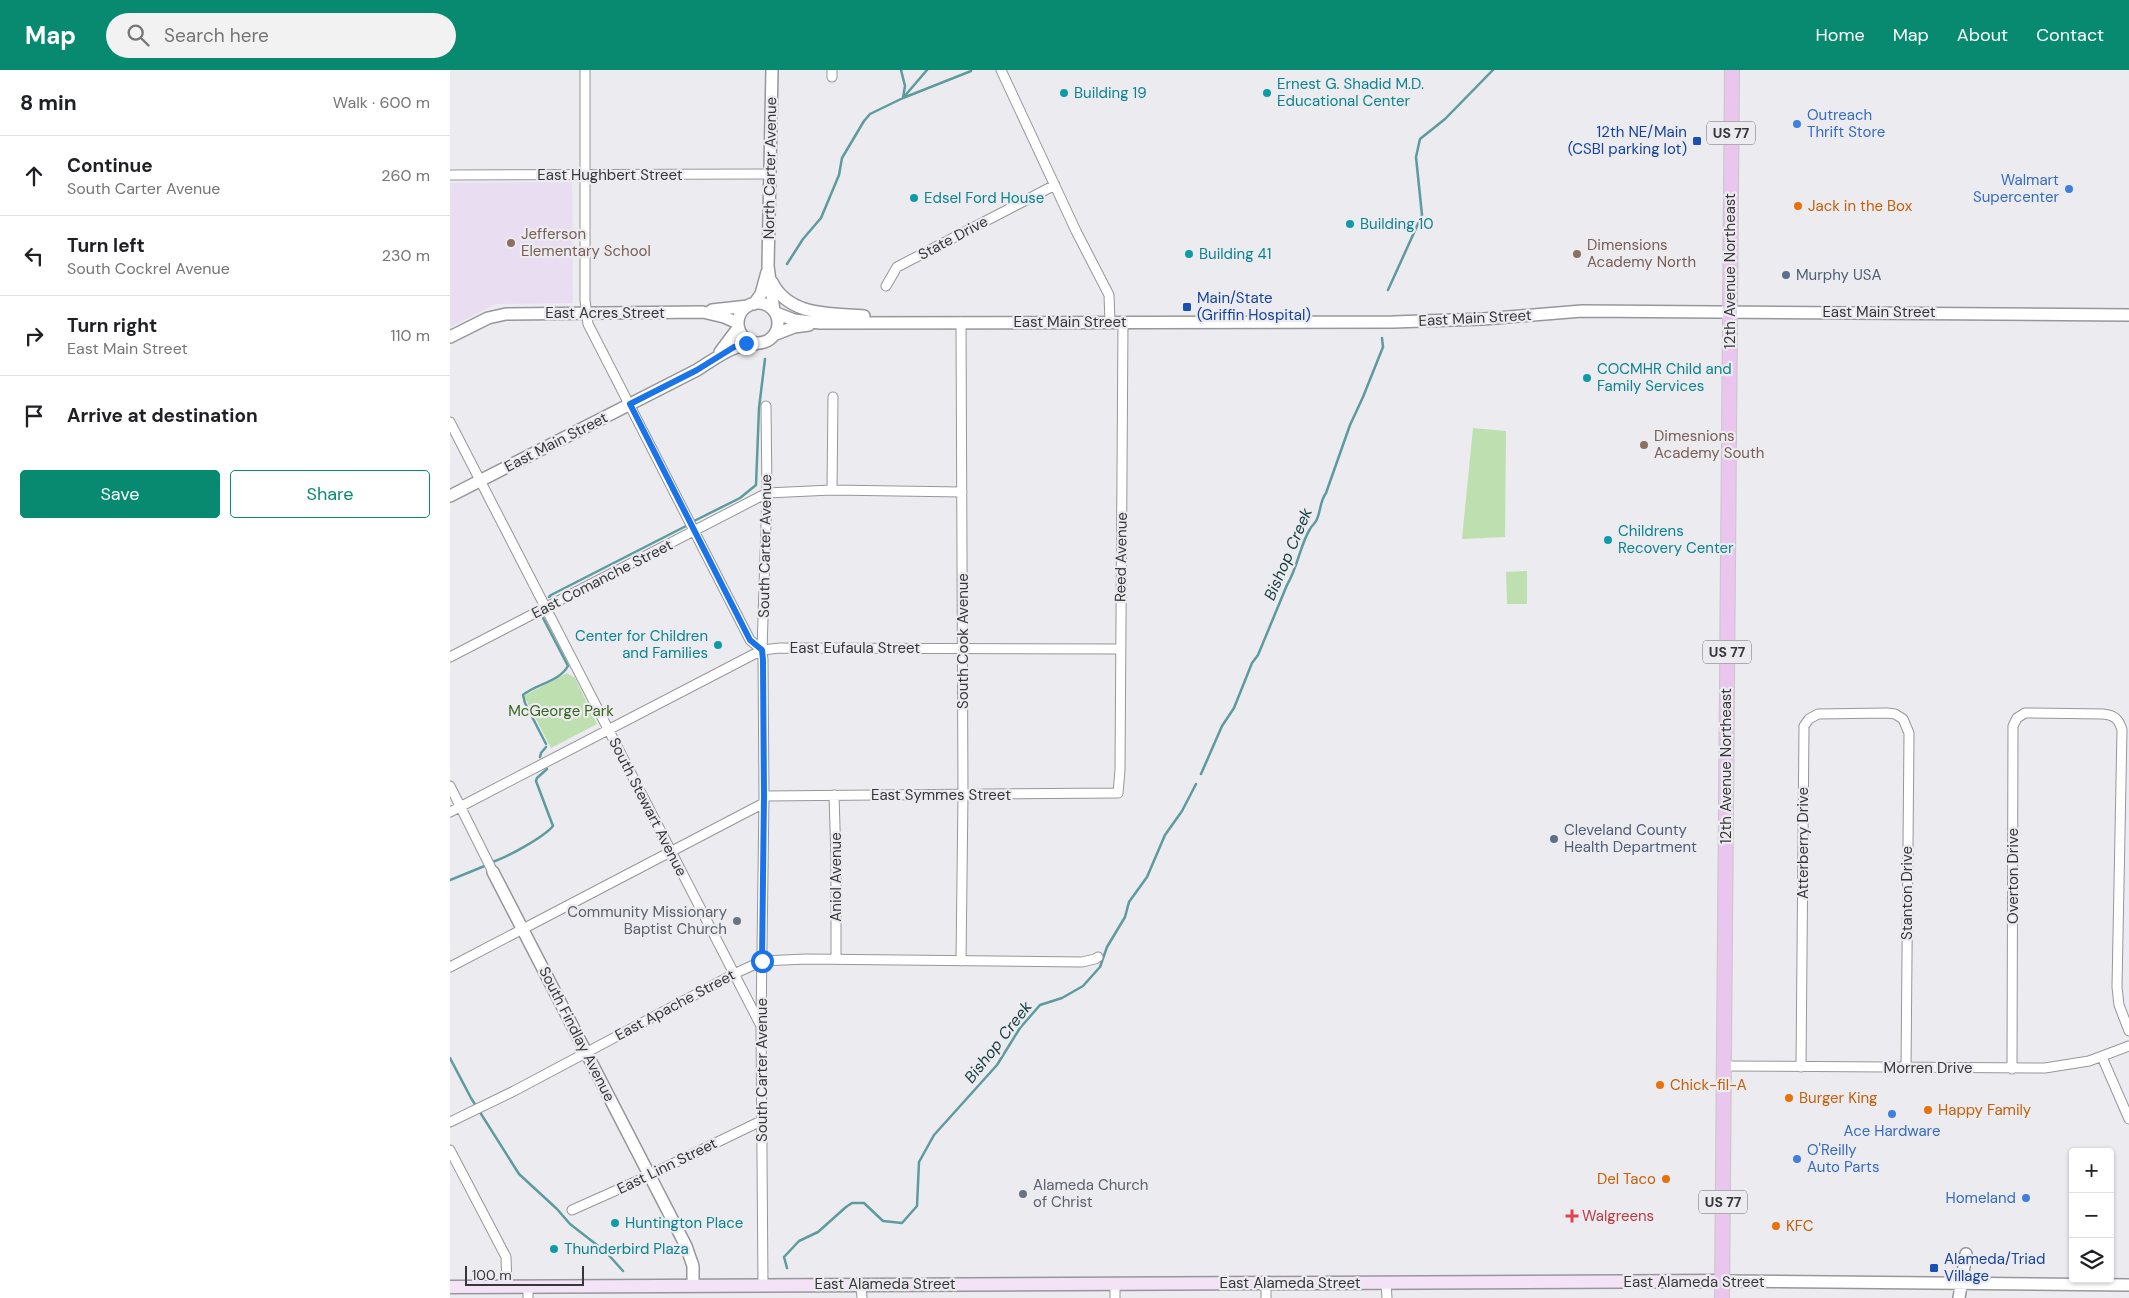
<!DOCTYPE html>
<html lang="en">
<head>
<meta charset="utf-8">
<style>
  body { margin:0; font-family:"DM Sans",sans-serif; background:#f2f2f2; color:#202124 }
  .controls { position:absolute; right:15px; bottom:15px; display:grid; overflow:hidden; border-radius:5px; box-shadow:0 1px 4px #0004 }
  .controls button { width:45px; height:45px; display:grid; place-items:center; padding:0; border:0; border-bottom:1px solid #e0e0e0; background:#fff; color:#202124; font:25px sans-serif }
  .scale { position:absolute; left:15px; bottom:12px; width:119px; box-sizing:border-box; padding-left:5px; border:2px solid #373739; border-top:0; font-size:14px; line-height:18px; white-space:nowrap; color:#373739; -webkit-text-stroke:4px #ebebf0; paint-order:stroke }
  .stop { position:absolute; width:15px; height:15px; margin:-11px; border:4px solid #1a73e8; border-radius:50%; background:#fff }
  .stop.end { background:#1a73e8; border-color:#fff; box-shadow:0 1px 5px #0008 }
  .list { margin:0; padding:0; list-style:none }
  h2 { display:flex; justify-content:space-between; align-items:center; height:65px; margin:0; padding:0 20px; font-size:21px }
  h2 small { font-size:16px; font-weight:400; color:#757577 }
  .list li { display:grid; grid-template-columns:32px 1fr auto; gap:15px; align-items:center; box-sizing:border-box; height:80px; padding:0 20px; border-top:1px solid #e0e0e0 }
  .list b { display:block; font-size:19px; white-space:nowrap }
  .list p { margin:0; font-size:16px; white-space:nowrap; color:#757577 }
  .list em { font-size:16px; font-style:normal; color:#757577 }
  .actions { display:flex; gap:10px; padding:15px 20px }
  .actions a { flex:1; padding:11px 0; border:1px solid #078a6f; border-radius:5px; text-align:center; font-size:18px; color:#078a6f }
  .actions .main { background:#078a6f; color:#fff }
  .icon { flex:none; width:28px; height:28px; fill:none; stroke:currentColor; stroke-width:2; stroke-linecap:round; stroke-linejoin:round }
  .map { position:relative; flex:none; width:1679px; height:1228px; overflow:hidden }
  header { display:flex; align-items:center; gap:30px; box-sizing:border-box; height:70px; padding:0 25px; background:#078a6f; color:#fff }
  header strong { font-size:24px }
  nav { display:flex; gap:28px; margin-inline-start:auto; font-size:18px }
  .search { width:350px; height:45px; background:#f2f2f2; display:flex; align-items:center; gap:12px; box-sizing:border-box; padding:0 18px; border-radius:28px; color:#757577; font-size:19px }
  main { display:flex }
  aside { flex:1; background:#fff }
  .map>svg:first-child { display:block }
</style>
</head>
<body>
<header>
<strong>Map</strong>
<div class="search"><svg class="icon" aria-label="search" viewBox="0 0 24 24"><circle cx="10" cy="10" r="6"/><path d="M15 15l6 6"/></svg>Search here</div>
<nav><a>Home</a><a>Map</a><a>About</a><a>Contact</a></nav>
</header>
<main>
<aside>
<h2>8 min<small>Walk · 600 m</small></h2>
<ul class="list">
<li><svg class="icon" aria-label="ahead" viewBox="0 0 24 24"><path d="M12 20V5M6 11l6-6 6 6"/></svg><div><b>Continue</b><p>South Carter Avenue</p></div><em>260 m</em></li>
<li><svg class="icon" aria-label="left" viewBox="0 0 24 24"><path d="M17 20v-9H6M10 6l-5 5 5 5"/></svg><div><b>Turn left</b><p>South Cockrel Avenue</p></div><em>230 m</em></li>
<li><svg class="icon" aria-label="right" viewBox="0 0 24 24"><path d="M7 20v-9h11M14 6l5 5-5 5"/></svg><div><b>Turn right</b><p>East Main Street</p></div><em>110 m</em></li>
<li><svg class="icon" aria-label="arrive" viewBox="0 0 24 24"><path d="M6 21V4h12l-3 4 3 4H6"/></svg><div><b>Arrive at destination</b></div></li>
</ul>
<div class="actions"><a class="main">Save</a><a>Share</a></div>
</aside>
<div class="map">
<svg width="1679" height="1228" viewBox="0 0 1679 1228">
  <rect width="100%" height="100%" fill="#ebebf0"/>
  <path fill="#e8ddf1" d="M122 112 123 233 46 234 0 257V113Z"/>
  <path fill="#bedfb0" d="M1023 358 1056 361 1055 467 1012 469Z
    M1077 501V534H1057L1056 502Z
    M117 603 125 608 147 654 101 678 74 626Z"/>
  <g fill="none" stroke-linecap="round" stroke-linejoin="round">
    <path stroke="#5e9b9e" stroke-width="2.5" d="M451 0 455 16 453 28 521 1
      M337 194 353 169 371 148 389 105 392 88 414 51 420 44 453 28 477 0
      M938 220 972 145 966 87 970 69 995 49 1043 0
      M242 452 290 428 306 415 309 338 315 289
      M99 527 101 525 238 455
      M92 546 118 596C109 612 86 614 73 625L75 633 96 674
      M90 687 91 683 96 677
      M751 704 772 656 784 638 802 593 808 585 837 515C848 497 850 475 860 459 862 455 866 453 867 449 871 440 870 431 876 423L900 355 913 327 933 277 932 268
      M42 792C56 788 94 767 103 756L86 711 87 708 97 699
      M0 810 37 795
      M0 988 21 1028 69 1104 107 1139 120 1154 156 1182 173 1201
      M337 1198 334 1187 349 1171 368 1162 396 1137 402 1133H414L433 1151 452 1153 467 1136 469 1092 484 1065 547 995 570 958 590 935 612 928 633 916 650 897 657 877 675 847 679 832 697 807 715 765 732 741 746 714"/>
    <defs>
      <path id="minor" d="M135 0V230L138 254 300 570 312 580
        M551 0 626 161 659 225 660 252
        M382 7V0
        M0 105 320 104
        M436 216 447 197 605 115
        M511 252 513 724 511 891
        M0 352 310 954
        M382 420 383 327
        M0 587 317 423 382 420 512 422
        M0 716 43 802
        M384 725 386 790V889
        M314 726 668 723 670 700 673 252
        M0 742 312 580 330 578 670 579
        M0 897 314 733
        M1652 987 1679 1049
        M1274 996 1595 998 1639 991 1679 976
        M1351 997 1354 656 1359 649 1368 644 1437 643 1445 644 1453 649 1459 663 1456 998
        M1562 999 1563 656 1567 648 1575 643 1653 644C1664 645 1669 649 1672 660L1667 917 1669 935 1679 961
        M0 1052 64 1021 284 904 312 891 356 889 632 892 645 889 648 887
        M0 1080 56 1187 57 1216
        M122 1140 187 1111 311 1051
        M936 1212 937 1228
        M665 1213V1228
        M816 1213V1228
        M411 1214 412 1228
        M313 1215 311 956 314 726 313 590 312 580 317 423 316 336
        M78 1216V1228"/>
      <path id="tertiary" d="M322 0 318 196 324 241
        M322 212C339 247 382 243 414 246
        M288 253a20 20 0 1 1 40 0a20 20 0 1 1-40 0Z
        M304 234 311 224 317 202
        M262 240 298 236
        M326 243 344 250 370 253 943 252 1033 249 1132 241 1679 245
        M326 264 344 257 359 255
        M0 267 38 248 56 244 253 242 274 247 288 253
        M270 282 288 258
        M0 426 247 300C265 289 284 273 306 274
        M43 802 236 1176 243 1196V1215
        M1272 1211 1679 1215
        M1509 1228 1516 1184"/>
      <path id="secondary" d="M0 1217 1272 1211"/>
      <path id="primary" d="M1272 1228 1282 0"/>
    </defs>
    <use href="#minor" stroke="#97979b" stroke-width="11"/>
    <use href="#tertiary" stroke="#97979b" stroke-width="14"/>
    <use href="#secondary" stroke="#97979b" stroke-width="15"/>
    <use href="#primary" stroke="#c7c7c8" stroke-width="16"/>
    <use href="#minor" stroke="#fff" stroke-width="9"/>
    <use href="#tertiary" stroke="#fff" stroke-width="11"/>
    <use href="#secondary" stroke="#f4e2f6" stroke-width="12"/>
    <use href="#primary" stroke="#eac5ed" stroke-width="14"/>
  </g>
  <g fill="none" stroke-linecap="round" stroke-linejoin="round">
    <path stroke="#1a73e8" stroke-width="6" d="M296 273 284 277 247 300 180 334 300 570 312 580 313 590 314 726 312 891"/>
  </g>
  <g fill="#0f9aa8" stroke="#ebebf0" stroke-width="2">
    <circle cx="614" cy="23" r="5"/>
    <circle cx="817" cy="23" r="5"/>
    <circle cx="464" cy="128" r="5"/>
    <circle cx="900" cy="154" r="5"/>
    <circle cx="739" cy="184" r="5"/>
    <circle cx="1137" cy="308" r="5"/>
    <circle cx="1158" cy="470" r="5"/>
    <circle cx="268" cy="575" r="5"/>
    <circle cx="165" cy="1153" r="5"/>
    <circle cx="104" cy="1179" r="5"/>
  </g>
  <g fill="#3f7fe0" stroke="#ebebf0" stroke-width="2">
    <circle cx="1347" cy="54" r="5"/>
    <circle cx="1619" cy="119" r="5"/>
    <circle cx="1442" cy="1044" r="5"/>
    <circle cx="1347" cy="1089" r="5"/>
    <circle cx="1576" cy="1128" r="5"/>
  </g>
  <g fill="#1a4fb4" stroke="#ebebf0" stroke-width="2">
    <rect x="1242" y="66" width="10" height="10" rx="2.5"/>
    <rect x="732" y="232" width="10" height="10" rx="2.5"/>
    <rect x="1479" y="1193" width="10" height="10" rx="2.5"/>
  </g>
  <g fill="#e8710a" stroke="#ebebf0" stroke-width="2">
    <circle cx="1348" cy="136" r="5"/>
    <circle cx="1210" cy="1015" r="5"/>
    <circle cx="1339" cy="1028" r="5"/>
    <circle cx="1478" cy="1040" r="5"/>
    <circle cx="1216" cy="1109" r="5"/>
    <circle cx="1326" cy="1156" r="5"/>
  </g>
  <g fill="#8d6e63" stroke="#ebebf0" stroke-width="2">
    <circle cx="61" cy="173" r="5"/>
    <circle cx="1127" cy="184" r="5"/>
    <circle cx="1194" cy="375" r="5"/>
  </g>
  <g fill="#5c6f8a" stroke="#ebebf0" stroke-width="2">
    <circle cx="1336" cy="205" r="5"/>
    <circle cx="1104" cy="769" r="5"/>
  </g>
  <g fill="#6b7280" stroke="#ebebf0" stroke-width="2">
    <circle cx="287" cy="851" r="5"/>
    <circle cx="573" cy="1124" r="5"/>
  </g>
  <path fill="#e0444e" stroke="#ebebf0" stroke-width="2" d="M1119.5 1138.5h5v5h5v5h-5v5h-5v-5h-5v-5h5z"/>
  <g text-anchor="middle" dominant-baseline="central" stroke-width="4.5" stroke-linejoin="round" paint-order="stroke">
    <g fill="#ebebf0" stroke="#6d6d70" stroke-width="1">
      <rect x="1257" y="51.5" width="48" height="23" rx="4"/>
      <rect x="1253" y="570.5" width="48" height="23" rx="4"/>
      <rect x="1249" y="1120.5" width="48" height="23" rx="4"/>
    </g>
    <g font-size="14" font-weight="bold" fill="#373739">
      <text x="1281" y="63">US 77</text>
      <text x="1277" y="582">US 77</text>
      <text x="1273" y="1132">US 77</text>
    </g>
    <g font-size="15" fill="#0d838f" stroke="#ebebf0" text-anchor="start">
      <text x="827" y="14">Ernest G. Shadid M.D.<tspan x="827" dy="17">Educational Center</tspan></text>
      <text x="624" y="23">Building 19</text>
      <text x="474" y="128">Edsel Ford House</text>
      <text x="910" y="154">Building 10</text>
      <text x="749" y="184">Building 41</text>
      <text x="1147" y="299">COCMHR Child and<tspan x="1147" dy="17">Family Services</tspan></text>
      <text x="1168" y="461">Childrens<tspan x="1168" dy="17">Recovery Center</tspan></text>
      <text x="258" y="566" text-anchor="end">Center for Children<tspan x="258" dy="17">and Families</tspan></text>
      <text x="175" y="1153">Huntington Place</text>
      <text x="114" y="1179">Thunderbird Plaza</text>
    </g>
    <g font-size="15" fill="#366cbe" stroke="#ebebf0" text-anchor="start">
      <text x="1357" y="45">Outreach<tspan x="1357" dy="17">Thrift Store</tspan></text>
      <text x="1609" y="110" text-anchor="end">Walmart<tspan x="1609" dy="17">Supercenter</tspan></text>
      <text x="1442" y="1061" text-anchor="middle">Ace Hardware</text>
      <text x="1357" y="1080">O'Reilly<tspan x="1357" dy="17">Auto Parts</tspan></text>
      <text x="1566" y="1128" text-anchor="end">Homeland</text>
    </g>
    <g font-size="15" fill="#164399" stroke="#ebebf0" text-anchor="start">
      <text x="1237" y="62" text-anchor="end">12th NE/Main<tspan x="1237" dy="17">(CSBI parking lot)</tspan></text>
      <text x="747" y="228">Main/State<tspan x="747" dy="17">(Griffin Hospital)</tspan></text>
      <text x="1494" y="1189">Alameda/Triad<tspan x="1494" dy="17">Village</tspan></text>
    </g>
    <g font-size="15" fill="#373739" stroke="#ebebf0">
      <text transform="translate(320 98) rotate(-89)">North Carter Avenue</text>
      <text x="160" y="105">East Hughbert Street</text>
      <text transform="translate(503 168) rotate(-28)">State Drive</text>
      <text transform="translate(1280 201) rotate(-90)">12th Avenue Northeast</text>
      <text x="1429" y="242">East Main Street</text>
      <text x="155" y="243">East Acres Street</text>
      <text transform="translate(1025 248) rotate(-3)">East Main Street</text>
      <text x="620" y="252">East Main Street</text>
      <text transform="translate(106 372) rotate(-27)">East Main Street</text>
      <text transform="translate(315 476) rotate(-89)">South Carter Avenue</text>
      <text transform="translate(671 487) rotate(-89)">Reed Avenue</text>
      <text transform="translate(152 509) rotate(-27)">East Comanche Street</text>
      <text transform="translate(513 571) rotate(-90)">South Cook Avenue</text>
      <text x="405" y="578">East Eufaula Street</text>
      <text transform="translate(1276 696) rotate(-90)">12th Avenue Northeast</text>
      <text x="491" y="725">East Symmes Street</text>
      <text transform="translate(198 737) rotate(63)">South Stewart Avenue</text>
      <text transform="translate(1353 773) rotate(-90)">Atterberry Drive</text>
      <text transform="translate(1563 806) rotate(-90)">Overton Drive</text>
      <text transform="translate(386 807) rotate(-90)">Aniol Avenue</text>
      <text transform="translate(1457 823) rotate(-90)">Stanton Drive</text>
      <text transform="translate(225 935) rotate(-28)">East Apache Street</text>
      <text transform="translate(127 964) rotate(63)">South Findlay Avenue</text>
      <text x="1478" y="998">Morren Drive</text>
      <text transform="translate(312 1000) rotate(-90)">South Carter Avenue</text>
      <text transform="translate(217 1096) rotate(-26)">East Linn Street</text>
      <text x="1244" y="1212">East Alameda Street</text>
      <text x="840" y="1213">East Alameda Street</text>
      <text x="435" y="1214">East Alameda Street</text>
    </g>
    <g font-size="15" fill="#c56008" stroke="#ebebf0" text-anchor="start">
      <text x="1358" y="136">Jack in the Box</text>
      <text x="1220" y="1015">Chick-fil-A</text>
      <text x="1349" y="1028">Burger King</text>
      <text x="1488" y="1040">Happy Family</text>
      <text x="1206" y="1109" text-anchor="end">Del Taco</text>
      <text x="1336" y="1156">KFC</text>
    </g>
    <g font-size="15" fill="#785e54" stroke="#ebebf0" text-anchor="start">
      <text x="71" y="164">Jefferson<tspan x="71" dy="17">Elementary School</tspan></text>
      <text x="1137" y="175">Dimensions<tspan x="1137" dy="17">Academy North</tspan></text>
      <text x="1204" y="366">Dimesnions<tspan x="1204" dy="17">Academy South</tspan></text>
    </g>
    <g font-size="15" fill="#4e5e75" stroke="#ebebf0" text-anchor="start">
      <text x="1346" y="205">Murphy USA</text>
      <text x="1114" y="760">Cleveland County<tspan x="1114" dy="17">Health Department</tspan></text>
    </g>
    <g font-size="15" fill="#37651d" stroke="#ebebf0">
      <text x="111" y="641">McGeorge Park</text>
    </g>
    <g font-size="15" fill="#5b616d" stroke="#ebebf0" text-anchor="end">
      <text x="277" y="842">Community Missionary<tspan x="277" dy="17">Baptist Church</tspan></text>
      <text x="583" y="1115" text-anchor="start">Alameda Church<tspan x="583" dy="17">of Christ</tspan></text>
    </g>
    <g font-size="15" fill="#be3a42" stroke="#ebebf0" text-anchor="start">
      <text x="1132" y="1146">Walgreens</text>
    </g>
    <g font-size="16" font-style="italic" fill="#174042" stroke="#ebebf0">
      <text transform="translate(838 484) rotate(-67)">Bishop Creek</text>
      <text transform="translate(548 972) rotate(-52)">Bishop Creek</text>
    </g>
  </g>
</svg>
<div class="controls">
<button>+</button>
<button>−</button>
<button><svg class="icon" aria-label="layers" viewBox="0 0 24 24"><path d="M12 4l9 5-9 5-9-5zM3 14l9 5 9-5"/></svg></button>
</div>
<div class="scale">100 m</div>
<div class="stop" style="left:312px;top:891px"></div>
<div class="stop end" style="left:296px;top:273px"></div>
</div>
</main>
</body>
</html>
